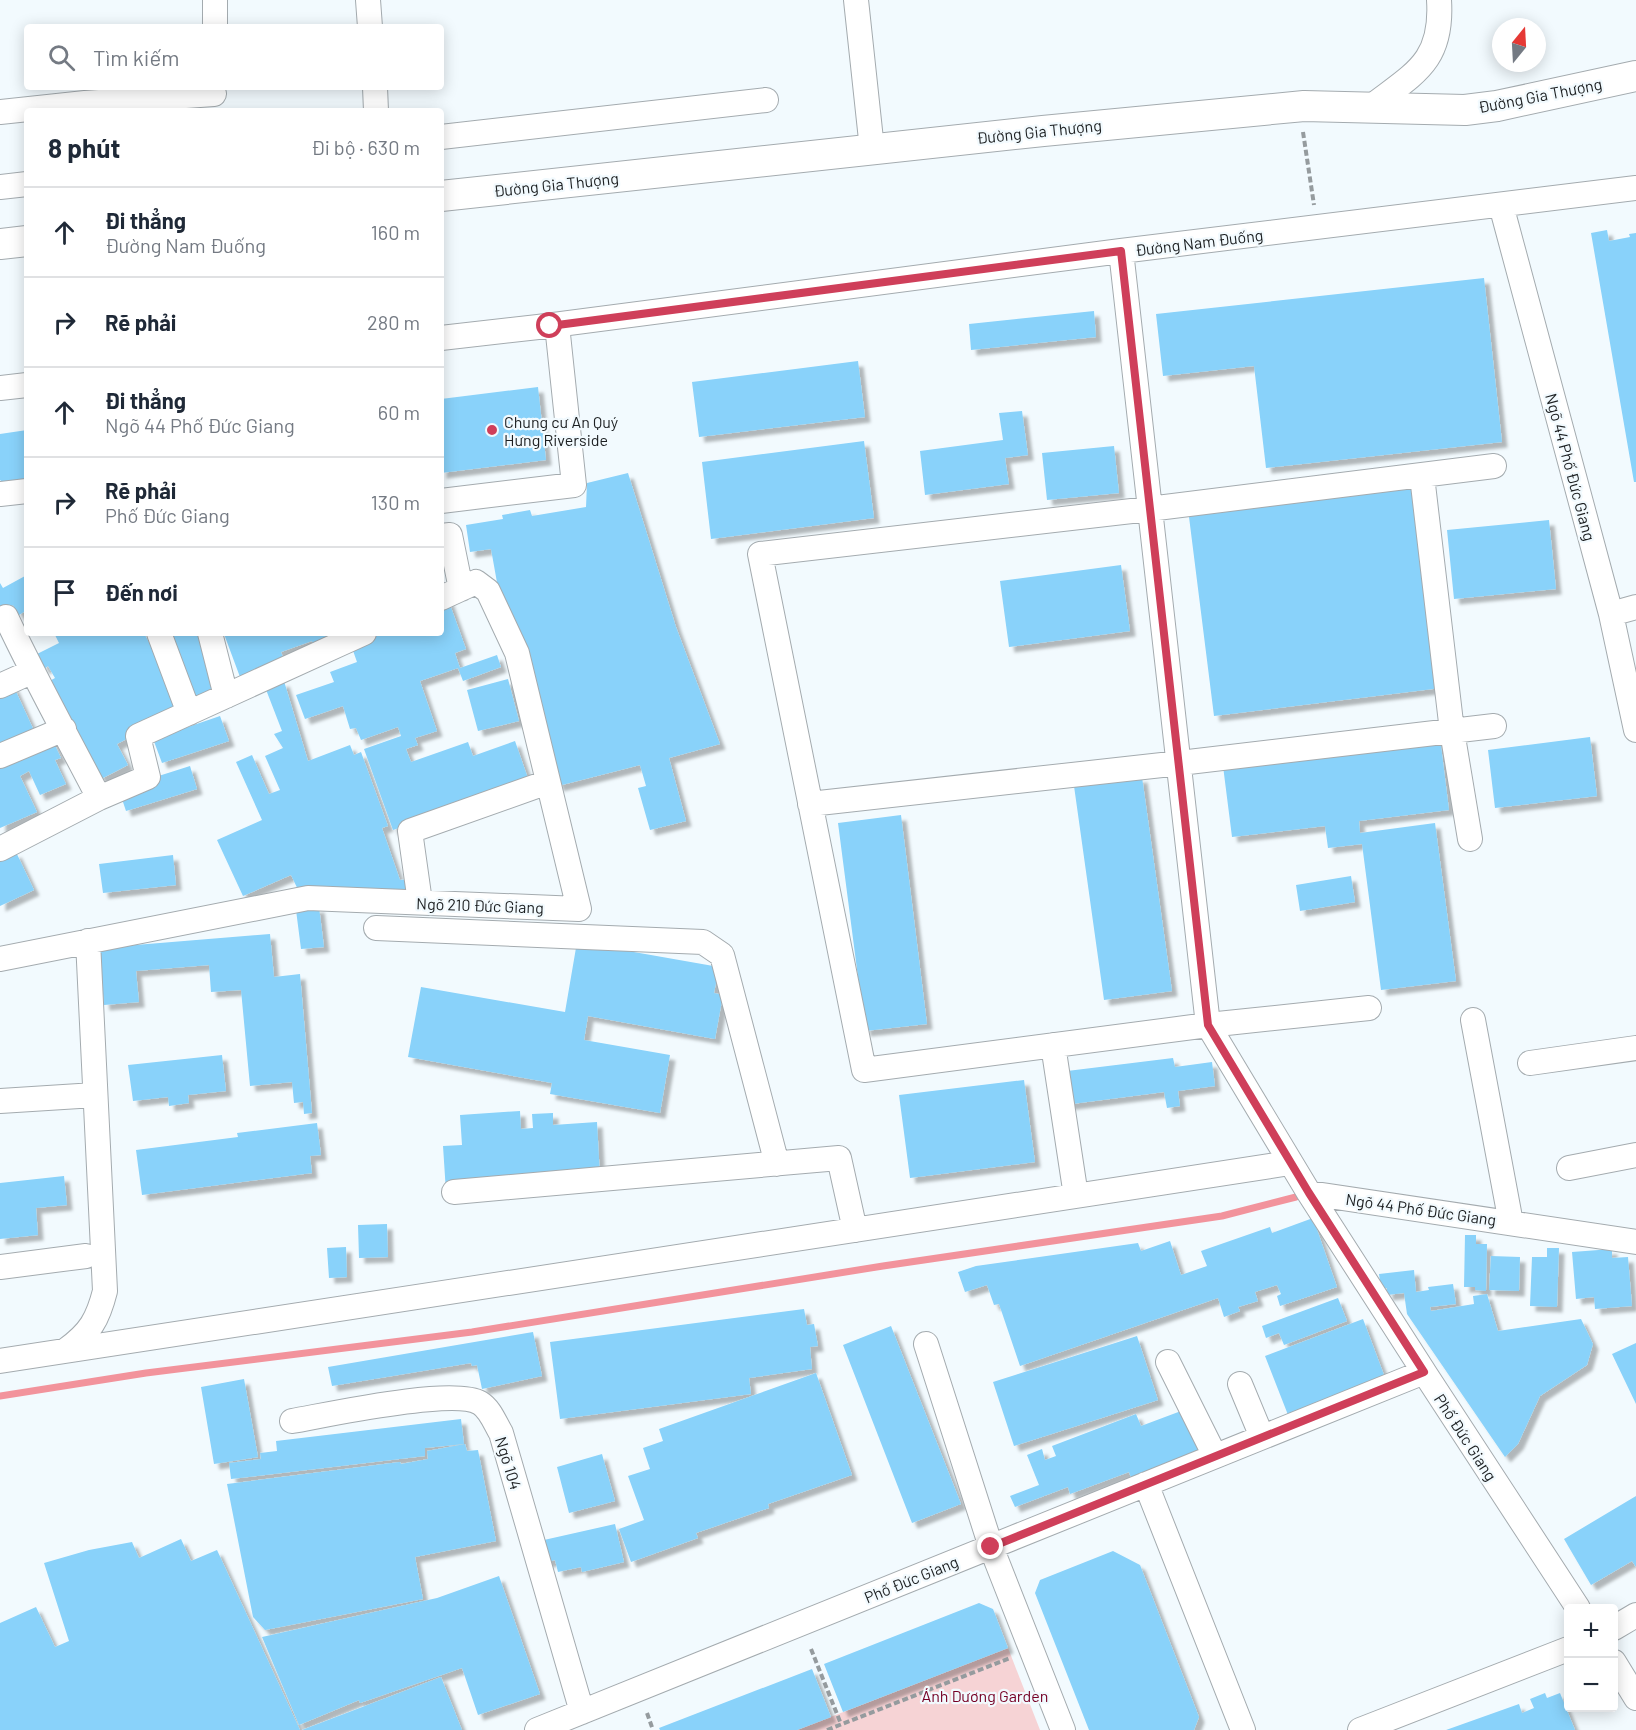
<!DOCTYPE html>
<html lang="vi">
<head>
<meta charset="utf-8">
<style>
  body { margin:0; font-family:Barlow,sans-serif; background:#f2f2f3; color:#1f2937 }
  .controls { position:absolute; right:18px; bottom:18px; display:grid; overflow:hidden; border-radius:6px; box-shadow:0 3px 15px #0003 }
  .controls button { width:54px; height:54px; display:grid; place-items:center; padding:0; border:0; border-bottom:2px solid #e0e1e3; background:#fff; color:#1f2937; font:30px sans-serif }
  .compass { position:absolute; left:1492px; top:18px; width:54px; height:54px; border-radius:50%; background:#fff; box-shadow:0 3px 15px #0003; rotate:18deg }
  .stop { position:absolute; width:18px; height:18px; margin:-14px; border:4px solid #cf3f5a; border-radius:50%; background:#fff }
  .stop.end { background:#cf3f5a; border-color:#fff; box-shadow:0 2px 6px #0008 }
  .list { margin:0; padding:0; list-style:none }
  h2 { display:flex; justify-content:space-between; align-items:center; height:78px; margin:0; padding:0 24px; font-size:26px }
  h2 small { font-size:20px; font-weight:400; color:#747a83 }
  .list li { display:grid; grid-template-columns:39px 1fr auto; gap:18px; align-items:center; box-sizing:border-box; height:90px; padding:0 24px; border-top:2px solid #e0e1e3 }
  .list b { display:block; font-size:22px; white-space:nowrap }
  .list p { margin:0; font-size:20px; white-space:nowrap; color:#747a83 }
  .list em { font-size:20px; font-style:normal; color:#747a83 }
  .icon { flex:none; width:33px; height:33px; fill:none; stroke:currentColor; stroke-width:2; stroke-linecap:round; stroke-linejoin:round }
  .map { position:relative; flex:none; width:1636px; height:1730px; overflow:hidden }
  .search { position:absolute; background:#fff; box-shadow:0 3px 15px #0003; left:24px; top:24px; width:420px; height:66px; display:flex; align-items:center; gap:15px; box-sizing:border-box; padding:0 21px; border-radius:6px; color:#747a83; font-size:22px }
  .panel { position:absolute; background:#fff; box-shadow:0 3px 15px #0003; left:24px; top:108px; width:420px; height:528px; border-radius:6px }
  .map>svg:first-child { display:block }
</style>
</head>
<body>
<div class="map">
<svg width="1636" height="1730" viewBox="0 0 1636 1730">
  <defs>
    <filter id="shadow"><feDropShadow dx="5.5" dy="5.5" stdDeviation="1.5" flood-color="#0004"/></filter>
  </defs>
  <rect width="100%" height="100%" fill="#f2fafe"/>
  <path fill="#f6d3d5" d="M1008 1648 1040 1730H797Z"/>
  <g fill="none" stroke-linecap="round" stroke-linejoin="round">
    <path stroke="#f2939c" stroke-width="7" d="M0 1396 146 1373 472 1332 883 1266 1222 1216 1296 1197"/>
  </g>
  <path fill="#89d2fa" filter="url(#shadow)" d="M1607 230 1609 241 1630 237 1629 234 1636 233V482H1634L1591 233Z
    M1484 278 1502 442 1266 468 1254 366 1163 376 1156 314Z
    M1094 311 1096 337 971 350 969 324Z
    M858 361 865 417 699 437 692 382Z
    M538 387 546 460 441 473V399Z
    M1022 411 1028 455 1005 458 1009 484 925 495 920 451 1003 440 999 413Z
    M27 430V484L7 486 0 480V434Z
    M864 441 874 518 711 539 702 462Z
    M1114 446 1119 493 1047 500 1042 453Z
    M628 473 676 627 720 744 669 758 686 821 650 830 638 788 646 786 640 765 558 786 503 616 491 549 470 552 466 525 503 519 502 515 530 510 532 516 586 507 587 483Z
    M1415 482 1441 688 1214 716 1188 509Z
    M1549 520 1556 589 1454 599 1447 530Z
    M1121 565 1130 631 1009 647 1000 581Z
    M25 576 27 579V610L19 615 13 605 0 612V583L3 588Z
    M448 599 466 649 455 653 460 668 497 655 501 667 463 681 458 668 420 681 437 731 415 738 418 745 406 749 411 762 468 742 473 756 515 741 531 787 483 799 393 830 364 749 401 736 398 727 361 740 356 728 350 729 343 706 305 719 296 695 334 682 330 672 357 662 351 645 385 633H441V602Z
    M54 633H144L184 709 117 744 128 765 101 779 44 684 55 678 48 666 44 669 37 654 59 643Z
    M177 633H207L224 695 199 706 163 639Z
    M343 633 316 652 312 641 281 652 287 668 240 677 224 634Z
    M508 679 519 721 478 731 467 690Z
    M284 681 308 761 350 745 354 755 361 752 388 826 382 828 400 880 412 879 415 896 302 898 291 875 243 896 217 840 262 820 236 762 252 755 269 794 280 790 265 756 283 748 274 734 282 731 265 687Z
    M13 685 36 735 0 752V692Z
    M220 716 229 741 162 763 152 736 181 726 182 729Z
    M1590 737 1597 796 1495 808 1488 750Z
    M1440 738 1449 810 1359 821 1360 833 1435 823 1456 981 1381 990 1362 844 1328 848 1325 826 1232 837 1223 766Z
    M52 739 61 758 55 760 66 784 40 795 29 771 20 776 37 812 0 828V763Z
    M190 766 197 789 126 811 120 793 146 780Z
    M1142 777 1172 991 1104 1000 1074 786Z
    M901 815 927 1024 865 1031 838 823Z
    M16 852 34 890 0 906V860Z
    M173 855 176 885 103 893 99 864Z
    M1351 876 1355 902 1300 911 1296 885Z
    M319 907 324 947 301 949 296 910Z
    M270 934 274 977 300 974 312 1113 304 1114 303 1102 294 1103 292 1082 250 1086 241 990 211 992 209 965 136 971 139 1002 104 1005 99 948Z
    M577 942 719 967 714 993 723 995 715 1039 588 1016 584 1040 670 1055 660 1113 550 1094 552 1083 408 1057 421 987 565 1012Z
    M222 1055 226 1091 188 1095 189 1103 169 1106 168 1097 133 1101 128 1065Z
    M1173 1058 1175 1067 1212 1062 1215 1086 1178 1091 1180 1106 1167 1108 1164 1092 1064 1105 1059 1072Z
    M1024 1080 1035 1162 910 1178 899 1095Z
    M520 1111 521 1129 533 1128 532 1114 553 1113V1125L597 1122 600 1177 446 1192 443 1146 462 1145 460 1115Z
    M317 1123 321 1155 310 1156 312 1173 142 1195 136 1150 238 1137 237 1133Z
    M64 1176 67 1205 36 1208 38 1235 0 1239V1183Z
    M1313 1218 1337 1287 1280 1306 1277 1296 1281 1294 1277 1285 1255 1292 1258 1301 1238 1307 1240 1311 1224 1317 1218 1298 1020 1366 999 1304 994 1305 987 1285 965 1292 958 1272 976 1266 1138 1243 1141 1251 1170 1241 1181 1275 1207 1266 1201 1251 1270 1227 1272 1233Z
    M387 1224 388 1257 359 1258 358 1225Z
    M1465 1235H1476V1244H1487L1486 1291 1475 1290V1287H1464Z
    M346 1247 347 1277 329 1278 327 1248Z
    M1547 1248H1559L1557 1307 1530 1306 1532 1257H1547Z
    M1612 1249V1258L1628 1257 1632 1306 1595 1309 1594 1297 1576 1299 1572 1252Z
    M1491 1256 1520 1257 1519 1291 1489 1290Z
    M1414 1270 1416 1292 1429 1290 1428 1287 1453 1284 1456 1304 1430 1307 1431 1311 1474 1304 1473 1296 1487 1294 1498 1331 1581 1319 1593 1344 1587 1365 1540 1396 1518 1444 1505 1457 1407 1314 1404 1293 1387 1295V1288L1381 1289 1379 1274Z
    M1338 1298 1347 1321 1284 1345 1279 1333 1266 1338 1262 1326Z
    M804 1309 807 1325 814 1324 818 1346 810 1347 812 1369 749 1378 751 1394 560 1419 550 1342Z
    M1363 1319 1387 1383 1290 1420 1265 1356Z
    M891 1326 961 1504 912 1523 843 1345Z
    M533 1332 542 1376 482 1389 477 1365 472 1366 471 1363 332 1386 328 1367Z
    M1137 1336 1158 1400 1014 1446 993 1382Z
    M1636 1343V1404L1612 1354Z
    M816 1373 852 1475 768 1504 769 1508 696 1533 698 1538 631 1562 619 1529 644 1520 628 1476 650 1469 643 1448 663 1441 659 1429Z
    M244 1379 258 1457 214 1464 201 1387Z
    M1189 1408 1206 1452 1132 1480 1129 1472 1070 1494 1068 1487 1015 1507 1010 1496 1039 1485 1027 1455 1042 1449 1045 1460 1056 1456 1052 1446 1136 1414 1141 1426Z
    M461 1419 464 1444 425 1448V1456L231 1479 229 1463 261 1459 260 1453 277 1451 276 1441Z
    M465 1444 467 1451 478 1450 496 1541 415 1557 423 1599 265 1630 253 1617 227 1484 400 1462 401 1464 428 1459 427 1451Z
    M602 1454 615 1501 569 1513 557 1467Z
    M1636 1496V1567L1632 1561 1591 1585 1564 1539Z
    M615 1524 624 1562 582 1572 581 1567 558 1572 555 1560 540 1564 535 1542Z
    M181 1539 191 1561 217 1550 300 1730H0V1623L36 1607 55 1647 69 1641 44 1563 89 1550 132 1542 139 1558Z
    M1113 1551 1140 1565 1199 1717 1194 1730H1089L1035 1593 1040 1580Z
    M499 1576 540 1694 478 1715 462 1668 360 1703 359 1700 299 1725 262 1637 437 1598Z
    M979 1603 993 1609 1008 1648 843 1712 824 1664Z
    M812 1669 831 1717 797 1730H660L659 1728Z
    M441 1677 462 1730H302Z
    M1545 1693 1547 1698 1560 1693 1575 1730H1446L1519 1704 1522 1713 1534 1708 1530 1699Z"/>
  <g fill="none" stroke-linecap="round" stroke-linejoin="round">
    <defs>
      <path id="minor" d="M368 0 370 27
        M856 0 872 149
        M215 27V0
        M375 87 376 111
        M1372 106C1415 73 1443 61 1439 0
        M0 112 85 103 214 94
        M441 137 766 100
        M0 187 27 184
        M1501 205 1611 614 1636 730
        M1121 251 1208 1025 1309 1193
        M441 338 538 327 1121 251 1636 188
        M0 388 27 385
        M1422 476 1452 731 1470 839
        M0 494 27 491
        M441 501 574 485 557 325
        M441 536 450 535 461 589
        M1611 614 1636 607
        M0 620 6 617C35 679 68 738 99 798L148 777 138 736 364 633
        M159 633 189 713
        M210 633 226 696
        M0 686 31 672
        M0 756 64 729
        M810 804 1180 763 1494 726
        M0 849 99 798
        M420 902 410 831 548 782
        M376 928 703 942 722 955 777 1164
        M0 959 308 898 579 909 517 653 488 591 476 582 441 598
        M1369 1008 1208 1025 864 1070 760 554 1149 509 1494 466
        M1473 1020 1511 1223
        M1053 1045 1076 1196
        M1530 1063 1636 1048
        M0 1101 95 1095
        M1569 1168 1636 1155
        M454 1192 839 1158 855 1230
        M0 1267 86 1256
        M926 1344 991 1547 1063 1730
        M66 1350C90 1333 98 1319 105 1291L88 941
        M0 1361 1290 1163
        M1168 1362 1215 1456
        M1424 1372 1309 1193 1636 1242
        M1240 1384 1262 1437
        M292 1421C327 1415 453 1387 480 1403 490 1409 495 1423 501 1433L582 1712
        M1146 1484 1243 1730
        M1614 1628 1636 1615
        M1614 1662 1636 1698
        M537 1730 1424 1372 1578 1608
        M1360 1730 1568 1649"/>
      <path id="major" d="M441 196 1043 131 1304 106 1465 110 1497 106 1636 76
        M0 244 27 241"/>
    </defs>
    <use href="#minor" stroke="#a4abaf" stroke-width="26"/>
    <use href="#major" stroke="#a4abaf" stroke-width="32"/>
    <path stroke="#959b9e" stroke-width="4" stroke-dasharray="6 3" stroke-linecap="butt" d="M1303 132 1314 205
      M811 1649 841 1724
      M647 1713 653 1730
      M827 1730 1010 1658"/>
    <use href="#minor" stroke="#fff" stroke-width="24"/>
    <use href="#major" stroke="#fff" stroke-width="30"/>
  </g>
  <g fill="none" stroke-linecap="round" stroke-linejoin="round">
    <path stroke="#cf3f5a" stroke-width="8" d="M550 326 1121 251 1208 1025 1309 1193 1424 1372 991 1547"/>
  </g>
  <circle fill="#cf3f5a" stroke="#f2fafe" stroke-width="2" cx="492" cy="430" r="6"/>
  <g text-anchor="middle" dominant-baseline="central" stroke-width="4.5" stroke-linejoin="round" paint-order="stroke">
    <g font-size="16" fill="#1c1f21" stroke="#f2fafe">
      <text transform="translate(1540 95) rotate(-11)">Đường Gia Thượng</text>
      <text transform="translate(1039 131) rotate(-6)">Đường Gia Thượng</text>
      <text transform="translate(556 184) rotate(-6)">Đường Gia Thượng</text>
      <text transform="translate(1199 242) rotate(-7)">Đường Nam Đuống</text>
      <text transform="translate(1571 467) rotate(75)">Ngõ 44 Phố Đức Giang</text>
      <text transform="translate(480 905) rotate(2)">Ngõ 210 Đức Giang</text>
      <text transform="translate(1421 1209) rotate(8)">Ngõ 44 Phố Đức Giang</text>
      <text transform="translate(1466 1437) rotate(57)">Phố Đức Giang</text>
      <text transform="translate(509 1463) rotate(73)">Ngõ 104</text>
      <text transform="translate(911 1579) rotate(-22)">Phố Đức Giang</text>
    </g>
    <g font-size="16" fill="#1c1f21" stroke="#f2fafe" text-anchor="start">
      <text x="504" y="421">Chung cư An Quý<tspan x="504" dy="18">Hưng Riverside</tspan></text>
    </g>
    <g font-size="16" fill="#760025" stroke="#f2fafe">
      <text x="985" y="1695">Ánh Dương Garden</text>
    </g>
  </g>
</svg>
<div class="controls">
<button>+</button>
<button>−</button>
</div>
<svg class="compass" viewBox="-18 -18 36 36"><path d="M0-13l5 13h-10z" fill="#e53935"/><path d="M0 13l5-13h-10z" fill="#747a83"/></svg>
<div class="stop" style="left:550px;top:326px"></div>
<div class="stop end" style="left:991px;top:1547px"></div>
<div class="search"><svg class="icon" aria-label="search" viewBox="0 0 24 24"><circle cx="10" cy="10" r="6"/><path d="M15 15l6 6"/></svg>Tìm kiếm</div>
<section class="panel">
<h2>8 phút<small>Đi bộ · 630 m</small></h2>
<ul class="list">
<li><svg class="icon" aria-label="ahead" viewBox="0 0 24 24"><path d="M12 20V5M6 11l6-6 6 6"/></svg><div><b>Đi thẳng</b><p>Đường Nam Đuống</p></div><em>160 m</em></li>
<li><svg class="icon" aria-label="right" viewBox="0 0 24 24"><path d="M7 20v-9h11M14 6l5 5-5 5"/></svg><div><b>Rẽ phải</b></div><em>280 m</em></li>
<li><svg class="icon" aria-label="ahead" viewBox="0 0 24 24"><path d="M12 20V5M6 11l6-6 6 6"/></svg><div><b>Đi thẳng</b><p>Ngõ 44 Phố Đức Giang</p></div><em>60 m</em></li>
<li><svg class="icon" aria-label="right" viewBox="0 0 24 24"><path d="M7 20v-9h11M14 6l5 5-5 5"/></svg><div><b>Rẽ phải</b><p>Phố Đức Giang</p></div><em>130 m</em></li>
<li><svg class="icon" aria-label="arrive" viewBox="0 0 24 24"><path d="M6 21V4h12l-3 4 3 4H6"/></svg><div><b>Đến nơi</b></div></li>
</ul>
</section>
</div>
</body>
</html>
